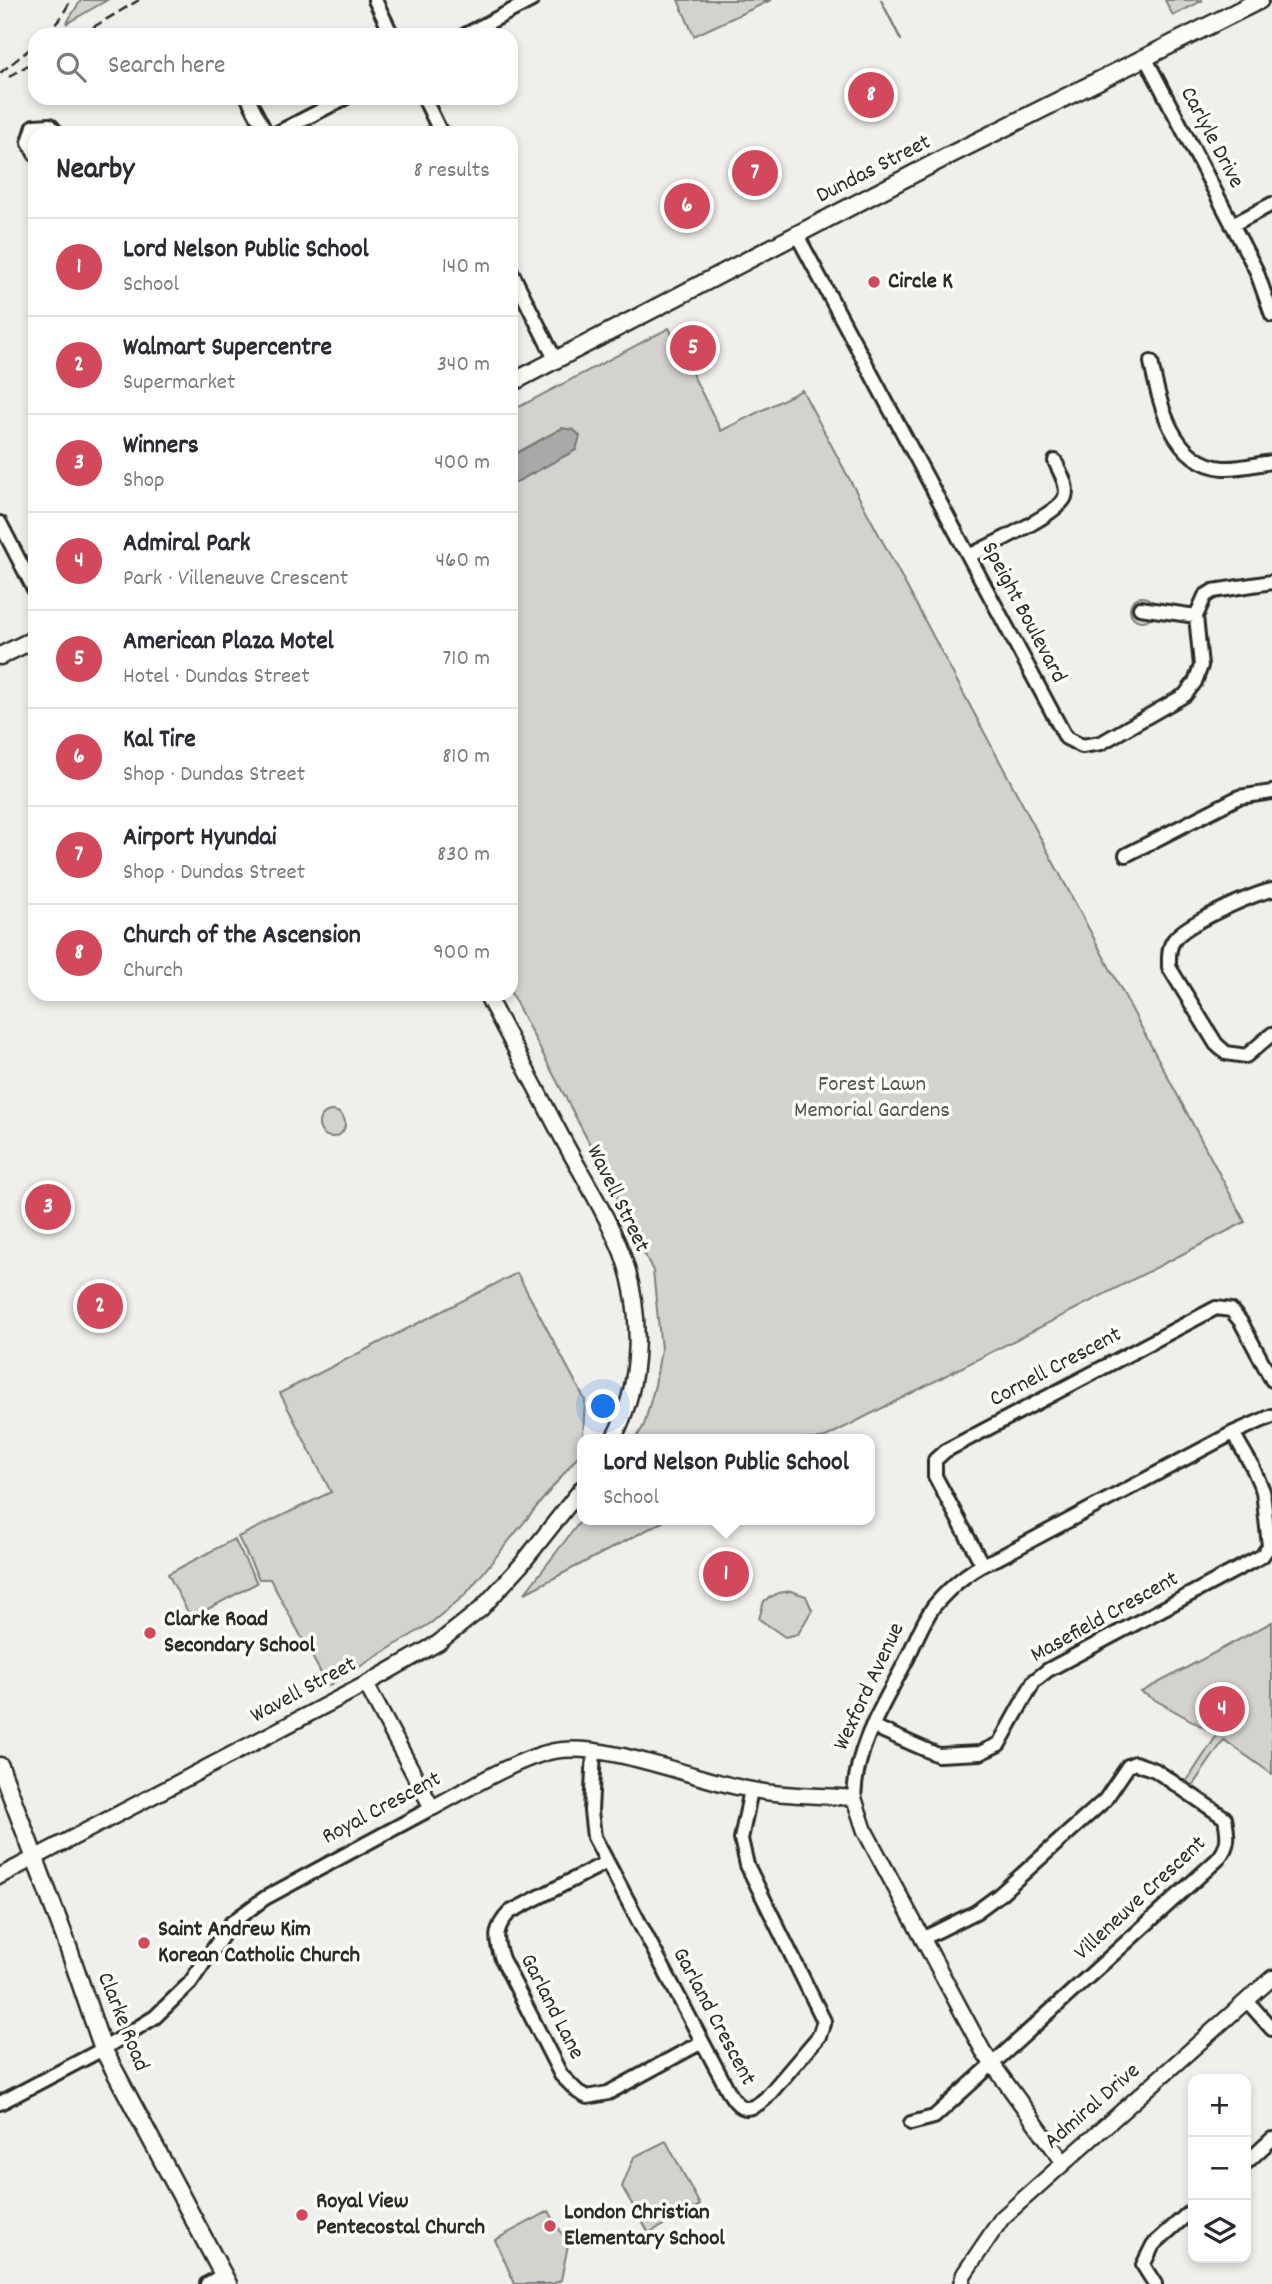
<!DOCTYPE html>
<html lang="en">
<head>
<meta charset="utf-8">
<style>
  body { margin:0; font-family:Dekko,sans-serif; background:#f7f7f7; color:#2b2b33 }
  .controls { position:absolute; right:21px; bottom:21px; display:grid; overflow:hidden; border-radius:14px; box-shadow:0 4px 10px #0003 }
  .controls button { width:63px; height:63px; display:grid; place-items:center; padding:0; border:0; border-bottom:2px solid #e1e1e2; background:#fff; color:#2b2b33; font:35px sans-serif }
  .you { position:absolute; left:604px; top:1407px; width:24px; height:24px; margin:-18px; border:5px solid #fff; border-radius:50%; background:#1a73e8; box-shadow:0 0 0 10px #1a73e833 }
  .badge { display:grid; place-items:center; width:46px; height:46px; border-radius:50%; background:#d1495b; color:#fff; font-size:23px; font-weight:700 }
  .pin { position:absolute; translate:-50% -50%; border:4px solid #fff; box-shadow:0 2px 7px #0006 }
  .popup { position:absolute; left:577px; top:1434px; width:298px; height:91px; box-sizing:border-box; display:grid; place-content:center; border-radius:14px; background:#fff; filter:drop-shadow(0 2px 5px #0005); font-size:23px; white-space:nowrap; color:#7c7c81 }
  .popup b { font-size:26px; color:#2b2b33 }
  .popup::after { content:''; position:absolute; left:50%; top:100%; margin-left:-14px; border:14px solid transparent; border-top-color:#fff }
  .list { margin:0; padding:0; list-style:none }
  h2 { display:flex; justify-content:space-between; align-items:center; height:91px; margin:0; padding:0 28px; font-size:30px }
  h2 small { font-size:23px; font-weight:400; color:#7c7c81 }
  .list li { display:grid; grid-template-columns:46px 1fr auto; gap:21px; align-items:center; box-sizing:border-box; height:98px; padding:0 28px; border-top:2px solid #e1e1e2 }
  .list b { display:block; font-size:26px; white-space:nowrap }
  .list p { margin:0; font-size:23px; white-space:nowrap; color:#7c7c81 }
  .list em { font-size:23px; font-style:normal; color:#7c7c81 }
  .icon { flex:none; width:38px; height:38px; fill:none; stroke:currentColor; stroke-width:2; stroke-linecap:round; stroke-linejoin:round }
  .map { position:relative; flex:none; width:1272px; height:2284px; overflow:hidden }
  .search { position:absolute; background:#fff; box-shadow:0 4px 10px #0003; left:28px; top:28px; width:490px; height:77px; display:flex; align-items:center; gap:18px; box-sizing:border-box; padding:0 24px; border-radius:21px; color:#7c7c81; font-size:26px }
  .panel { position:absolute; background:#fff; box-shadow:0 4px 10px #0003; left:28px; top:126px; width:490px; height:875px; border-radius:21px }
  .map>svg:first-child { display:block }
</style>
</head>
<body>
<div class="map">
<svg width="1272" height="2284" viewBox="0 0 1272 2284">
  <rect width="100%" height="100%" fill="#f0efeb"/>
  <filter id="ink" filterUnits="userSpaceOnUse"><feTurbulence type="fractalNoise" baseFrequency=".0143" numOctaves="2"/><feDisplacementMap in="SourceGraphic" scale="14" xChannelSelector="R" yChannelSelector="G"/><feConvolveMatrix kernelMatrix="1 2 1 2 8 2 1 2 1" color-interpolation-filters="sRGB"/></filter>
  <g filter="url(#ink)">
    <path fill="#d3d2cf" stroke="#7f7e7d" stroke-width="2" d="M81 0H107L66 24Z
      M678 0H771L694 36Z
      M1165 0H1203L1173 16Z
      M669 328 721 431 802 390 1245 1222 822 1439H636L644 1425 655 1385 661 1349 653 1271 608 1179 511 993V411Z
      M1130 609a12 12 0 1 1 24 0a12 12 0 1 1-24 0Z
      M319 1124a13 13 0 1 1 26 0a13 13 0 1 1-26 0Z
      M517 1273 585 1400 582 1451 465 1595 431 1623 328 1686 270 1579H259L238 1537 331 1492 280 1393Z
      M582 1519 666 1520 525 1593Z
      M234 1539 257 1583 191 1618 168 1574Z
      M791 1591 806 1596 812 1610 798 1634 785 1637 759 1619 764 1601 778 1593Z
      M1272 1622V1774L1224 1740 1192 1786 1186 1782 1217 1735 1141 1692Z
      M666 2141 700 2205 649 2233 622 2187 634 2157Z
      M549 2211 568 2245 561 2280 553 2284H515L495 2240Z"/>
    <path fill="#aaa9a7" stroke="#777775" stroke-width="2" d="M562 428 574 430 580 436 576 450 511 485V456Z"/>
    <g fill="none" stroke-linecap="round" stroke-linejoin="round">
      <path stroke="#777775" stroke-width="2.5" d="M881 0 901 40"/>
      <defs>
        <path id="minor" d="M375 0 392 35
          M465 35 532 0
          M1145 57 1256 270 1272 315
          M248 98 266 133
          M424 98 441 133
          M277 133 345 98
          M35 154 29 142 34 126 50 125 57 133
          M1232 225 1272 204
          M797 235 1066 738 1082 746 1101 743 1185 695 1195 682 1201 666 1196 616 1205 596 1213 591 1272 582
          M511 271 555 359
          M1151 362C1159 403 1172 463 1223 468 1238 469 1257 464 1272 462
          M0 523 35 591
          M969 556C988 546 1059 514 1065 497 1069 485 1059 471 1055 461
          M1140 608 1196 616
          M1126 855 1239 797 1272 792
          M1272 890C1251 895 1186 923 1174 940 1168 948 1169 958 1169 967L1216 1044 1226 1053 1246 1056 1272 1034
          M982 1564 935 1476V1460L945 1451 1216 1308 1231 1310 1241 1322 1272 1380
          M872 1726 938 1755 980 1753 999 1744 1034 1681 1048 1670 1262 1556 1269 1546 1263 1491 1252 1466 1233 1433
          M594 1751 591 1811 594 1837 730 2094C741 2112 750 2112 766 2098L819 2036 824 2021 747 1865 741 1839 751 1790
          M854 1798C856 1744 883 1706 907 1659 915 1642 923 1621 934 1606 951 1586 973 1567 998 1558L1233 1433 1272 1416
          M607 1862 510 1912C494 1928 495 1939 502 1959L561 2075 578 2092 587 2097 608 2093 702 2042
          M1248 2002 1272 2029
          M0 2103 103 2049 155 2017 190 1983 231 1923 265 1898 432 1808
          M911 2123 934 2117 1218 1859C1230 1845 1228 1835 1225 1818L1155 1770 1135 1763 1128 1766 1105 1800 999 1895 976 1912 922 1939
          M1246 2163 1272 2139
          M207 2284 223 2275
          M1155 2284 1143 2265 1153 2245 1193 2209"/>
        <path id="tertiary" d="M486 994C513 1044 539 1094 566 1145 585 1180 607 1215 622 1253 643 1311 643 1384 613 1439
          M366 1684 432 1808C466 1790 518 1758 554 1751 606 1742 689 1777 742 1788 778 1796 817 1795 854 1798L865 1831 983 2051 1064 2163
          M0 1876 366 1684 438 1643 481 1609 521 1565 582 1488
          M961 2284 964 2274 1002 2218 1272 1978"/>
        <path id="secondary" d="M511 383 946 157 1260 0
          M0 656 35 639
          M0 1766 65 1938 103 2049 228 2284"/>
      </defs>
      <use href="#minor" stroke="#2b2b2b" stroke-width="18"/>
      <use href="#tertiary" stroke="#2b2b2b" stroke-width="19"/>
      <use href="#secondary" stroke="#2b2b2b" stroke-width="21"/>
      <use href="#minor" stroke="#fdfcf7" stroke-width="12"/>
      <use href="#tertiary" stroke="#fdfcf7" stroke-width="14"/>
      <use href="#secondary" stroke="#fdfcf7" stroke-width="16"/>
      <path stroke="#2b2b2b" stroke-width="2.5" stroke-dasharray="10 5" stroke-linecap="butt" d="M45 35 60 19 71 0
        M80 35 139 0
        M0 73 35 45
        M9 77 35 61"/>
    </g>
  </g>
  <g fill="#d1495b" stroke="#fdfcf7" stroke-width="2.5">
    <circle cx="874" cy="282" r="7"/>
    <circle cx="150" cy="1633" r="7"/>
    <circle cx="144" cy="1943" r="7"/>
    <circle cx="302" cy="2215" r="7"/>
    <circle cx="550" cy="2226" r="7"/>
  </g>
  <g text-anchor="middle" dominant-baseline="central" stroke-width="7" stroke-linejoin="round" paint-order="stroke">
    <g font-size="23" fill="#2b2b2b" stroke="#fdfcf7">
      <text transform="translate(1211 138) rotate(62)">Carlyle Drive</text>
      <text transform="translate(874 170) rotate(-27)">Dundas Street</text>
      <text transform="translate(1023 613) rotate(62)">Speight Boulevard</text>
      <text transform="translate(617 1199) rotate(64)">Wavell Street</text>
      <text transform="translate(1056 1368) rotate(-28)">Cornell Crescent</text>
      <text transform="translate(1105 1618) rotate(-29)">Masefield Crescent</text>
      <text transform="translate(870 1687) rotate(-65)">Wexford Avenue</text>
      <text transform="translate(304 1691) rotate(-28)">Wavell Street</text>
      <text transform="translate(382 1809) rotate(-28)">Royal Crescent</text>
      <text transform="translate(1141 1899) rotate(-43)">Villeneuve Crescent</text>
      <text transform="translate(551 2007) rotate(63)">Garland Lane</text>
      <text transform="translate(713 2017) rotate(62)">Garland Crescent</text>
      <text transform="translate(122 2022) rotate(68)">Clarke Road</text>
      <text transform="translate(1093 2107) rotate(-41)">Admiral Drive</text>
    </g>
    <g font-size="23" font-weight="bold" fill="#2b2b2b" stroke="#fdfcf7" text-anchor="start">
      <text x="888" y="282">Circle K</text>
      <text x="164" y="1620">Clarke Road<tspan x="164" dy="26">Secondary School</tspan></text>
      <text x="158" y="1930">Saint Andrew Kim<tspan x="158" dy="26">Korean Catholic Church</tspan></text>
      <text x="316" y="2202">Royal View<tspan x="316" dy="26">Pentecostal Church</tspan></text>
      <text x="564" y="2213">London Christian<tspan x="564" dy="26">Elementary School</tspan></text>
    </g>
    <g font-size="23" fill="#555554" stroke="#fdfcf7">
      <text x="872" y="1085">Forest Lawn<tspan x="872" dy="26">Memorial Gardens</tspan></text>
    </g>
  </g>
</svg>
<div class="controls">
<button>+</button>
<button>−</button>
<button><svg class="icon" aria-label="layers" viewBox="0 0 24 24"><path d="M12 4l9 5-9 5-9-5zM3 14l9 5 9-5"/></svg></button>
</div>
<div class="you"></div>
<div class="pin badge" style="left:726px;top:1574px">1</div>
<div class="popup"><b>Lord Nelson Public School</b>School</div>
<div class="pin badge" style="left:100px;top:1306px">2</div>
<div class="pin badge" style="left:48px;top:1207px">3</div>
<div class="pin badge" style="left:1222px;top:1709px">4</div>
<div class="pin badge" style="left:693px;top:348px">5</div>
<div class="pin badge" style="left:687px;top:206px">6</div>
<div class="pin badge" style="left:755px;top:173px">7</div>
<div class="pin badge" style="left:871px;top:95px">8</div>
<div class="search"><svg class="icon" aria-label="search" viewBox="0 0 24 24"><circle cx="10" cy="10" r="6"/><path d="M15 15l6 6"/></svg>Search here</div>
<section class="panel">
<h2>Nearby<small>8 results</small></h2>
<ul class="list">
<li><span class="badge">1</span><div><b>Lord Nelson Public School</b><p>School</p></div><em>140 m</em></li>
<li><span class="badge">2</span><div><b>Walmart Supercentre</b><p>Supermarket</p></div><em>340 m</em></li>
<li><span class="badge">3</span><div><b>Winners</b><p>Shop</p></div><em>400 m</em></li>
<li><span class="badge">4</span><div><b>Admiral Park</b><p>Park · Villeneuve Crescent</p></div><em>460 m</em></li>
<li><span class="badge">5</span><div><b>American Plaza Motel</b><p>Hotel · Dundas Street</p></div><em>710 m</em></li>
<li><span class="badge">6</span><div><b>Kal Tire</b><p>Shop · Dundas Street</p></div><em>810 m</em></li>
<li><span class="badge">7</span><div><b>Airport Hyundai</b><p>Shop · Dundas Street</p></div><em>830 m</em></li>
<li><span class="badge">8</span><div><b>Church of the Ascension</b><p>Church</p></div><em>900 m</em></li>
</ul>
</section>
</div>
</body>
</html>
